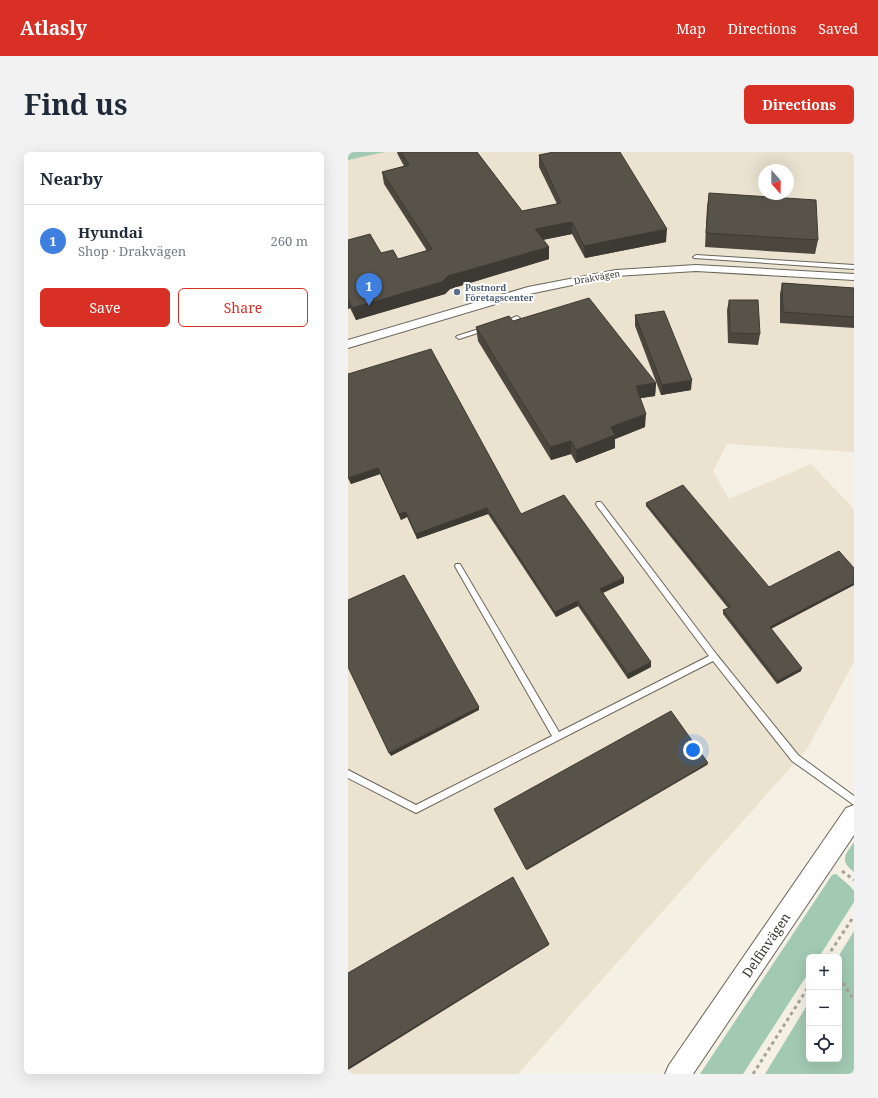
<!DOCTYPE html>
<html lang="en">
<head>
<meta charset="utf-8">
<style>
  body { margin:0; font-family:"Noto Serif",serif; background:#f2f2f3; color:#1f2937 }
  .controls { position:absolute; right:12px; bottom:12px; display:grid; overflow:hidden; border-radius:6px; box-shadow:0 4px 16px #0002 }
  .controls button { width:36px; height:36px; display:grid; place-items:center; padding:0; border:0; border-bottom:1px solid #e0e1e3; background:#fff; color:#1f2937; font:20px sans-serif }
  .compass { position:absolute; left:410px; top:12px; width:36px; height:36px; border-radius:50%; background:#fff; box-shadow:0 4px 16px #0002; rotate:159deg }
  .you { position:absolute; left:345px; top:598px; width:14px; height:14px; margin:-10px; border:3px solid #fff; border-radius:50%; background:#1a73e8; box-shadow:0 0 0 6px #1a73e833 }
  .badge { display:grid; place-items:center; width:26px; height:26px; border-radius:50%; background:#d93025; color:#fff; font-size:13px; font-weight:700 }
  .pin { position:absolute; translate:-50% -33px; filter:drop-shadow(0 1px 2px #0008) }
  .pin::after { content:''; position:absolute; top:21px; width:14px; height:12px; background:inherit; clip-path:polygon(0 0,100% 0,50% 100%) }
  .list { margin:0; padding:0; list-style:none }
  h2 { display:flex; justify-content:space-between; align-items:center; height:52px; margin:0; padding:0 16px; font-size:17px }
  h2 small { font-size:13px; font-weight:400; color:#747a83 }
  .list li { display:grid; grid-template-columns:26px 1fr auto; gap:12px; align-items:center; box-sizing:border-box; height:72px; padding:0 16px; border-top:1px solid #e0e1e3 }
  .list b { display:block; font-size:15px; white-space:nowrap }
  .list p { margin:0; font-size:13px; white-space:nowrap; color:#747a83 }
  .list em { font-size:13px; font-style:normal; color:#747a83 }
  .actions { display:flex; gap:8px; padding:12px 16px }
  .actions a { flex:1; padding:9px 0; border:1px solid #d93025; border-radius:6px; text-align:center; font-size:14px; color:#d93025 }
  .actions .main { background:#d93025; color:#fff }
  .icon { flex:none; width:22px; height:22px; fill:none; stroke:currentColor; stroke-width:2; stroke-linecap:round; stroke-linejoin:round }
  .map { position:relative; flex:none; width:506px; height:922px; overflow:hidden; border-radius:6px }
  header { display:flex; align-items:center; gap:24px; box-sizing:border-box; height:56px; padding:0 20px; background:#d93025; color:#fff }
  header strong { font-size:19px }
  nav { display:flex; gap:22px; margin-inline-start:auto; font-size:14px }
  .intro { display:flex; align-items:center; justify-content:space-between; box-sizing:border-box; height:96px; padding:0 24px }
  h1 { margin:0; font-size:28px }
  .button { padding:10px 18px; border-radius:6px; background:#d93025; color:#fff; font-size:14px; font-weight:700 }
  main { display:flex; gap:24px; padding:0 24px }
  aside { flex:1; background:#fff; border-radius:6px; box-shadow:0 4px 16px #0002 }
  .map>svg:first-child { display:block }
</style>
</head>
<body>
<header>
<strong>Atlasly</strong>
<nav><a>Map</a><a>Directions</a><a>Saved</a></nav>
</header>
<div class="intro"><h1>Find us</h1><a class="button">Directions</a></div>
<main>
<aside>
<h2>Nearby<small></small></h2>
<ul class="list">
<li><span class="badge" style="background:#3f7fe0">1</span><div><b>Hyundai</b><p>Shop · Drakvägen</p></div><em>260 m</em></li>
</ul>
<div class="actions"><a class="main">Save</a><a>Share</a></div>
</aside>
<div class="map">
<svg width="506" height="922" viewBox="0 0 506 922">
  <rect width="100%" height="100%" fill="#f5f0e4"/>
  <path fill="#ebe3d0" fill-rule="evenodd" d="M26 0H506V300L379 292 365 319 381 347 463 312 506 357V510L459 597 170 922H0V5ZM416 18H440V42H416Z"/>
  <path fill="#a2c9b1" d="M0 0H37L0 8Z
    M506 690V720C491 709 497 703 506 690Z
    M488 722 502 734 506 739V750L471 805H461V820L395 922H352L484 723Z
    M506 779V922H417L461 850V907H491V805H490Z"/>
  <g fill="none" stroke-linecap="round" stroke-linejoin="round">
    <defs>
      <path id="service" d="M348 103 506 113V117L346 106 345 105Z
        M169 164 172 166 171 167 156 173 153 171Z
        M137 175 139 176V178L111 187 108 185 109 184Z
        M249 350H253L369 503 450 603 506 644V653L444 609 365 509 68 661 0 626V618L68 653 204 584 108 416 107 414 108 412H112L211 580 361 504 249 354 248 352Z"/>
      <path id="minor" d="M348 113 506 122V128L348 119 268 124 181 142 0 196V188L180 135 268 118Z"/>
      <path id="tertiary" d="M506 653V683L345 922H317L321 913 498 656Z"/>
    </defs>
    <use href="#service" stroke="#69655b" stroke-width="2"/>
    <use href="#minor" stroke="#69655b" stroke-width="2"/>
    <use href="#tertiary" stroke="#69655b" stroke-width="2"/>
    <path stroke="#a6a299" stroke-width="3" stroke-dasharray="3.5 3.5" stroke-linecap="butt" d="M494 719 506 728
      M479 805 506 764
      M491 825 506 848
      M405 922 461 834"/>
    <use href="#service" fill="#fff" fill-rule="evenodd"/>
    <use href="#minor" fill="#fff" fill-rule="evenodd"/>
    <use href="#tertiary" fill="#fff" fill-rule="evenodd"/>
  </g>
  <path fill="#4b473f" d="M49 0H129L174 59 209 52 191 15V3L318 90 237 106 224 82 195 88 201 95V107L102 137 97 142 8 168 2 156 0 157V88L33 101 50 107 79 99 36 32 34 20 56 14 50 3Z
    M361 41 470 88 467 102 357 95 359 55Z
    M434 131 506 136V176L432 171V142Z
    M381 148 412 182 410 193 380 191 379 158Z
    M287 163 343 238 313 243 287 174Z
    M165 169 308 231 307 244 292 246 297 275 267 287V296L228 311 223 302 203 308 130 189 128 175Z
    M0 222 173 362 276 426V431L255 441 303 515 280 527 230 454 208 465 140 362 69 387 59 365 53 368 32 322 3 332 0 325Z
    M298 351 421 435 506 433 423 477 453 519 429 532 375 462V458L380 456 298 354Z"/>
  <path fill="#3d3a33" d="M224 70V82L188 89 187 77Z
    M319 77 318 90 237 106 236 94Z
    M201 95V107L102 137 97 142 8 168 4 156 100 124Z
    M0 149 2 156 0 157Z
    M344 228 343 238 313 243 314 233Z
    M308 231 307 244 287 247 288 234Z
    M298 262 297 275 267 287V296L228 311V298L263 275Z
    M223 289V302L203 308 202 295Z
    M30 316 32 322 3 332 0 326Z
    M139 356 140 362 69 387 68 382Z
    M58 360 59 365 53 368 51 362Z
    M276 426V431L252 442V437Z
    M506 431V433L420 478 422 475Z
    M230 449V454L208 465 207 460Z
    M303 510V515L280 527V522Z
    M454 516 453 519 429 532 430 529Z
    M131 555V558L43 604 41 601Z
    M360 611 359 613 179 718 178 717Z
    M201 792V793L0 918V916Z"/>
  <path fill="#575349" stroke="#3d3a33" d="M53 0H129L174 59 213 51 191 3 206 0H272L319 77 236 94 224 70 187 77 201 95 100 124 94 130 4 156 0 147V88L22 82 33 101 45 98 50 107 84 97 34 20 61 13Z
    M361 41 468 48 470 88 358 81Z
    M434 131 506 136V165L435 160Z
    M241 146 308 231 288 234 298 262 263 275 267 283 228 298 223 289 202 295 128 175 161 164 165 169Z
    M381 148H410L412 182 382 181Z
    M316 159 344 228 314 233 287 163Z
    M83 197 173 362 216 343 276 426 252 437 303 510 280 522 230 449 207 460 139 356 68 382 58 360 51 362 30 316 0 326V222Z
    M335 333 421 435 491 399 506 416V431L422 475 454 516 430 529 375 458 383 455 298 351Z
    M56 423 131 555 41 601 0 515V448Z
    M323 559 360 611 178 717 146 657Z
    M165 725 201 792 0 916V821Z"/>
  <circle fill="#5c6f8a" stroke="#fff" stroke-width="1.5" cx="109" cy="140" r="4"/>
  <g text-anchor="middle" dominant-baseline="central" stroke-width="4" stroke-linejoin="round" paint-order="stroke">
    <g font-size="9" fill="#383631" stroke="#fff">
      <text transform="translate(249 125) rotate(-10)">Drakvägen</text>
    </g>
    <g font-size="9" font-weight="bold" fill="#4e5e75" stroke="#fff" text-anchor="start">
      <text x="117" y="135">Postnord<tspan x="117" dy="10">Företagscenter</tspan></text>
    </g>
    <g font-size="13" fill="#383631" stroke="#fff">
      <text transform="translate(418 793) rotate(-56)">Delfinvägen</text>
    </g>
  </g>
</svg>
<div class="controls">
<button>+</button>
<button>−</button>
<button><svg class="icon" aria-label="locate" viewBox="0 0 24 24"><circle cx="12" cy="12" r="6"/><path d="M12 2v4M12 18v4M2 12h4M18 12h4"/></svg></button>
</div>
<svg class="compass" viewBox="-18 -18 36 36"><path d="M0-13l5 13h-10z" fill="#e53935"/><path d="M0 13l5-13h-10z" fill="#747a83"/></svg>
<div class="you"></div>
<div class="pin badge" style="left:21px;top:154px;background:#3f7fe0">1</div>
</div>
</main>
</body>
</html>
